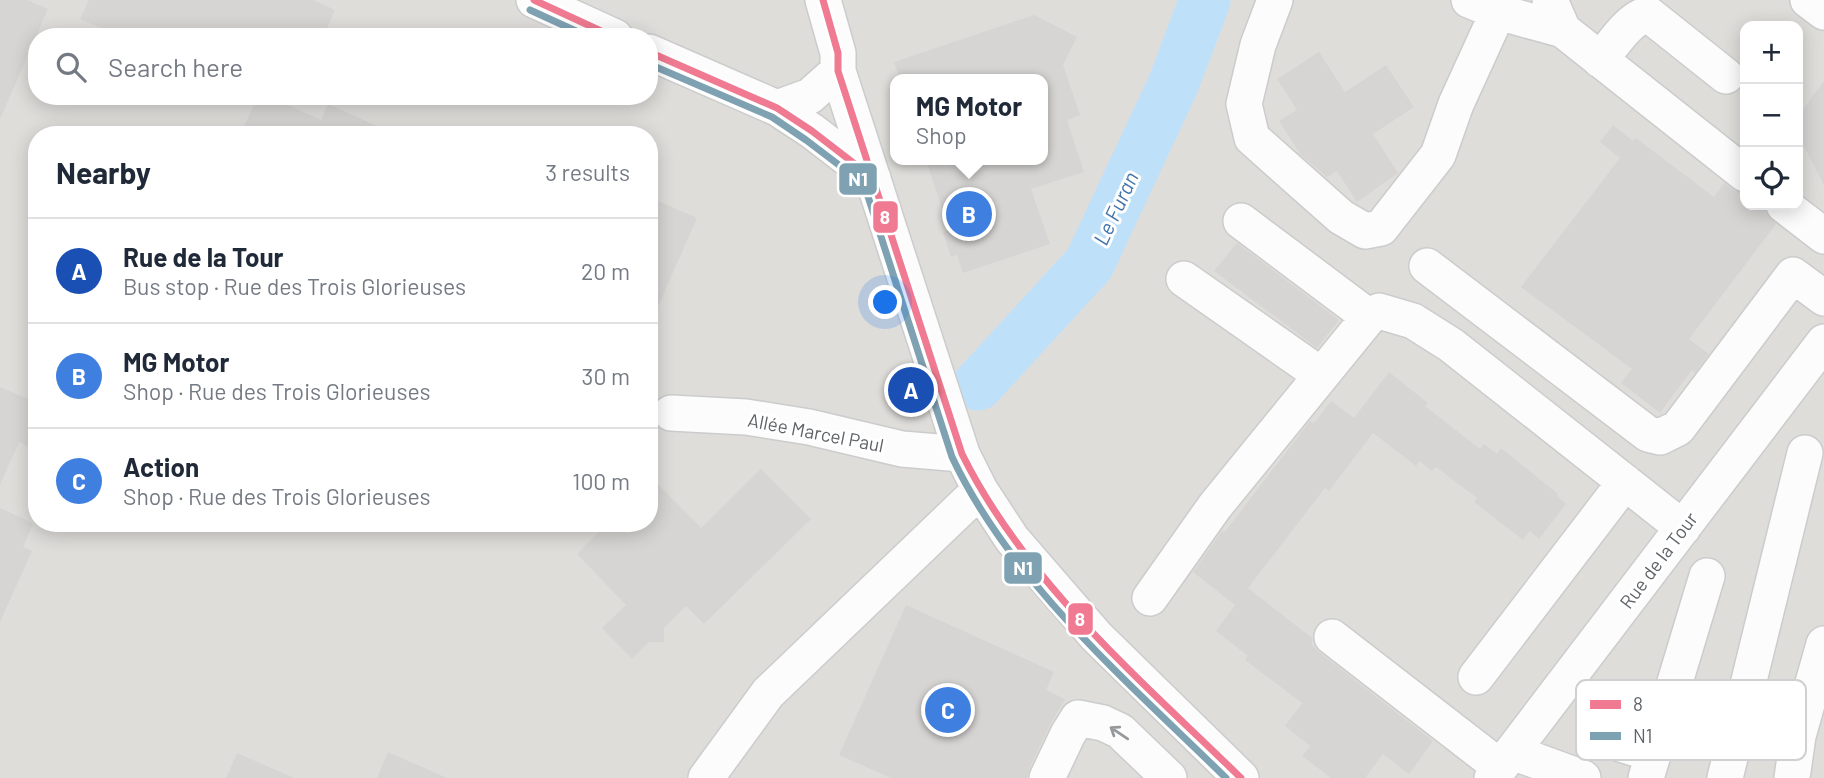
<!DOCTYPE html>
<html lang="en">
<head>
<meta charset="utf-8">
<style>
  body { margin:0; font-family:Barlow,sans-serif; background:#f6f6f7; color:#1f2937 }
  .controls { position:absolute; right:21px; top:21px; display:grid; overflow:hidden; border-radius:14px; box-shadow:0 4px 18px #0003 }
  .controls button { width:63px; height:63px; display:grid; place-items:center; padding:0; border:0; border-bottom:2px solid #e0e1e3; background:#fff; color:#1f2937; font:35px sans-serif }
  .you { position:absolute; left:886px; top:303px; width:24px; height:24px; margin:-18px; border:5px solid #fff; border-radius:50%; background:#1a73e8; box-shadow:0 0 0 10px #1a73e833 }
  .badge { display:grid; place-items:center; width:46px; height:46px; border-radius:50%; background:#2563eb; color:#fff; font-size:23px; font-weight:700 }
  .pin { position:absolute; translate:-50% -50%; border:4px solid #fff; box-shadow:0 2px 7px #0006 }
  .popup { position:absolute; left:890px; top:74px; width:158px; height:91px; box-sizing:border-box; display:grid; place-content:center; border-radius:14px; background:#fff; filter:drop-shadow(0 2px 5px #0005); font-size:23px; white-space:nowrap; color:#747a83 }
  .popup b { font-size:26px; color:#1f2937 }
  .popup::after { content:''; position:absolute; left:50%; top:100%; margin-left:-14px; border:14px solid transparent; border-top-color:#fff }
  .list { margin:0; padding:0; list-style:none }
  h2 { display:flex; justify-content:space-between; align-items:center; height:91px; margin:0; padding:0 28px; font-size:30px }
  h2 small { font-size:23px; font-weight:400; color:#747a83 }
  .list li { display:grid; grid-template-columns:46px 1fr auto; gap:21px; align-items:center; box-sizing:border-box; height:105px; padding:0 28px; border-top:2px solid #e0e1e3 }
  .list b { display:block; font-size:26px; white-space:nowrap }
  .list p { margin:0; font-size:23px; white-space:nowrap; color:#747a83 }
  .list em { font-size:23px; font-style:normal; color:#747a83 }
  .icon { flex:none; width:38px; height:38px; fill:none; stroke:currentColor; stroke-width:2; stroke-linecap:round; stroke-linejoin:round }
  .map { position:relative; flex:none; width:1824px; height:778px; overflow:hidden }
  .search { position:absolute; background:#fff; box-shadow:0 4px 18px #0003; left:28px; top:28px; width:630px; height:77px; display:flex; align-items:center; gap:18px; box-sizing:border-box; padding:0 24px; border-radius:28px; color:#747a83; font-size:26px }
  .panel { position:absolute; background:#fff; box-shadow:0 4px 18px #0003; left:28px; top:126px; width:630px; height:406px; border-radius:28px }
  .map>svg:first-child { display:block }
</style>
</head>
<body>
<div class="map">
<svg width="1824" height="778" viewBox="0 0 1824 778">
  <rect width="100%" height="100%" fill="#efeeea"/>
  <path fill="#dfddda" fill-rule="evenodd" d="M0 0H1824V778H0ZM1745 26H1798V205H1745ZM37 37H649V96H37ZM895 79H1042V160H895ZM37 135H649V523H37Z"/>
  <g fill="none" stroke-linecap="round" stroke-linejoin="round">
    <path stroke="#bfe0f9" stroke-width="51" d="M978 385 1089 264 1173 85 1205 0"/>
  </g>
  <path fill="#d6d5d3" d="M0 0H27L48 9 0 119Z
    M89 0H313L335 10 323 37H121L80 19Z
    M1034 15 1077 37 1063 65 1080 115 1067 120 1084 172 1031 189 1050 244 963 273 957 255 951 257 943 232 949 230 926 160H1042V79H900L894 62Z
    M1319 52 1345 92 1386 65 1414 107 1373 134 1398 173 1357 202 1337 171 1327 177 1301 155 1279 121 1297 110 1277 79Z
    M1824 81V185L1798 135V116Z
    M258 96H268L321 120 328 104 397 135H240Z
    M1613 125 1633 141 1636 138 1714 197 1724 183 1733 190 1745 194V205H1764L1766 213 1776 224 1689 339 1709 354 1695 373 1692 370 1660 413 1621 383 1632 369 1521 287 1620 158 1600 142Z
    M649 197 697 218 649 327Z
    M1237 243 1339 320 1317 348 1214 271Z
    M1389 372 1428 403 1425 406 1480 449 1484 444 1497 454 1501 448 1558 494 1557 496 1566 504 1539 539 1530 531 1523 540 1474 502 1477 498 1436 467 1432 471 1420 461 1416 466 1373 433 1329 491 1325 488 1248 588 1312 638V645L1320 653 1433 741 1409 774 1383 754 1365 778H1331L1302 756 1310 746 1285 726 1302 703 1245 660 1248 656 1216 631 1242 596 1235 605 1193 572 1222 531 1224 533 1310 421 1314 423 1331 401 1354 418Z
    M0 387 37 403V431L30 447 19 442 0 485Z
    M761 469 811 519 704 624 686 606 664 628V642H649L632 659 602 628 626 605 577 554 608 523H649V475L701 528Z
    M0 508 33 523 23 547 32 551 0 622Z
    M906 605 1054 672 1046 690 1065 699 1050 725 1029 769 1027 778H891L839 755Z
    M388 752 447 778H377Z
    M237 753 294 778H226Z"/>
  <g fill="none" stroke-linecap="round" stroke-linejoin="round">
    <defs>
      <path id="minor" d="M534 0 615 37
        M823 0 838 53V71L847 99 962 454 980 490 1012 539 1096 636 1241 778
        M1275 0 1258 45 1244 104 1252 138 1341 217 1365 231 1381 228 1438 155 1456 104 1498 12
        M1469 0 1498 12 1563 30
        M1550 0 1563 30 1745 174
        M1808 0 1824 12
        M649 52 777 108 812 131 873 178
        M1600 60C1613 45 1628 19 1648 14L1726 76
        M777 108 810 96 838 71
        M1784 205 1824 236
        M1241 221 1369 317
        M1427 266 1648 434 1660 437 1678 428 1793 275 1824 298
        M1184 279 1321 375
        M671 413 746 417 809 427 902 449 962 454
        M1150 598 1215 506 1369 317 1379 311 1413 321 1451 345 1683 528
        M1332 637 1500 767
        M1476 677 1625 482
        M1598 737 1653 754
        M1512 752 1583 778
        M706 778 768 693 980 490
        M1047 778 1068 734 1078 718 1103 723 1120 731 1169 778
        M1492 778 1824 342
        M1646 778 1707 576
        M1725 778 1805 453
        M1792 778 1798 736 1824 644"/>
    </defs>
    <use href="#minor" stroke="#cbcccc" stroke-width="38"/>
    <use href="#minor" stroke="#fdfcfc" stroke-width="35"/>
    <defs>
      <path id="bus-1" d="M534 0 614 37
        M823 0 838 53V71L962 454C1026 583 1140 679 1241 778
        M649 52 777 108 812 131 873 178"/>
      <path id="bus-2" d="M530 10 589 37
        M649 64 772 117 806 140 864 184 952 457C1011 582 1128 682 1226 778"/>
    </defs>
    <use href="#bus-1" stroke="#fff" stroke-width="12"/>
    <use href="#bus-2" stroke="#fff" stroke-width="12"/>
    <use href="#bus-1" stroke="#ef7a91" stroke-width="7"/>
    <use href="#bus-2" stroke="#7fa2b3" stroke-width="7"/>
  </g>
  <defs><path id="oneway-shaft" d="M-6 0H5M1.5-3L5.5 0L1.5 3" fill="none" stroke-width="1.6" stroke-linecap="round" stroke-linejoin="round" transform="scale(1.75)"/></defs>
  <use stroke="#96999c" href="#oneway-shaft" transform="translate(1119 733) rotate(-146)"/>
  <g text-anchor="middle" dominant-baseline="central" stroke-width="6" stroke-linejoin="round" paint-order="stroke">
    <g font-size="19" fill="#5f6368" stroke="#fff">
      <text transform="translate(816 432) rotate(11)">Allée Marcel Paul</text>
      <text transform="translate(1658 560) rotate(-53)">Rue de la Tour</text>
    </g>
    <g font-size="21" font-style="italic" fill="#4174aa" stroke="#fff">
      <text transform="translate(1115 208) rotate(-65)">Le Furan</text>
    </g>
  </g>
  <rect x="1576" y="680" width="230" height="80" rx="10" fill="#fff" stroke="#cfd0d2" stroke-width="2"/>
  <rect x="1590" y="700" width="31" height="9" fill="#ef7a91"/>
  <rect x="1590" y="732" width="31" height="8" fill="#7fa2b3"/>
  <g font-size="19" fill="#5f6368">
    <text x="1633" y="711">8</text>
    <text x="1633" y="743">N1</text>
  </g>
  <g stroke="#fff" stroke-width="2.5">
    <rect x="838" y="162" width="40" height="34" rx="7" fill="#7fa2b3"/>
    <rect x="872" y="200" width="27" height="34" rx="7" fill="#ef7a91"/>
    <rect x="1003" y="551" width="40" height="34" rx="7" fill="#7fa2b3"/>
    <rect x="1067" y="602" width="27" height="34" rx="7" fill="#ef7a91"/>
  </g>
  <g font-size="19" text-anchor="middle" font-weight="bold" fill="#fff">
    <text x="858" y="186">N1</text>
    <text x="885" y="224">8</text>
    <text x="1023" y="575">N1</text>
    <text x="1080" y="626">8</text>
  </g>
</svg>
<div class="controls">
<button>+</button>
<button>−</button>
<button><svg class="icon" aria-label="locate" viewBox="0 0 24 24"><circle cx="12" cy="12" r="6"/><path d="M12 2v4M12 18v4M2 12h4M18 12h4"/></svg></button>
</div>
<div class="you"></div>
<div class="pin badge" style="left:911px;top:390px;background:#1a4fb4">A</div>
<div class="pin badge" style="left:969px;top:214px;background:#3f7fe0">B</div>
<div class="popup"><b>MG Motor</b>Shop</div>
<div class="pin badge" style="left:948px;top:710px;background:#3f7fe0">C</div>
<div class="search"><svg class="icon" aria-label="search" viewBox="0 0 24 24"><circle cx="10" cy="10" r="6"/><path d="M15 15l6 6"/></svg>Search here</div>
<section class="panel">
<h2>Nearby<small>3 results</small></h2>
<ul class="list">
<li><span class="badge" style="background:#1a4fb4">A</span><div><b>Rue de la Tour</b><p>Bus stop · Rue des Trois Glorieuses</p></div><em>20 m</em></li>
<li><span class="badge" style="background:#3f7fe0">B</span><div><b>MG Motor</b><p>Shop · Rue des Trois Glorieuses</p></div><em>30 m</em></li>
<li><span class="badge" style="background:#3f7fe0">C</span><div><b>Action</b><p>Shop · Rue des Trois Glorieuses</p></div><em>100 m</em></li>
</ul>
</section>
</div>
</body>
</html>
